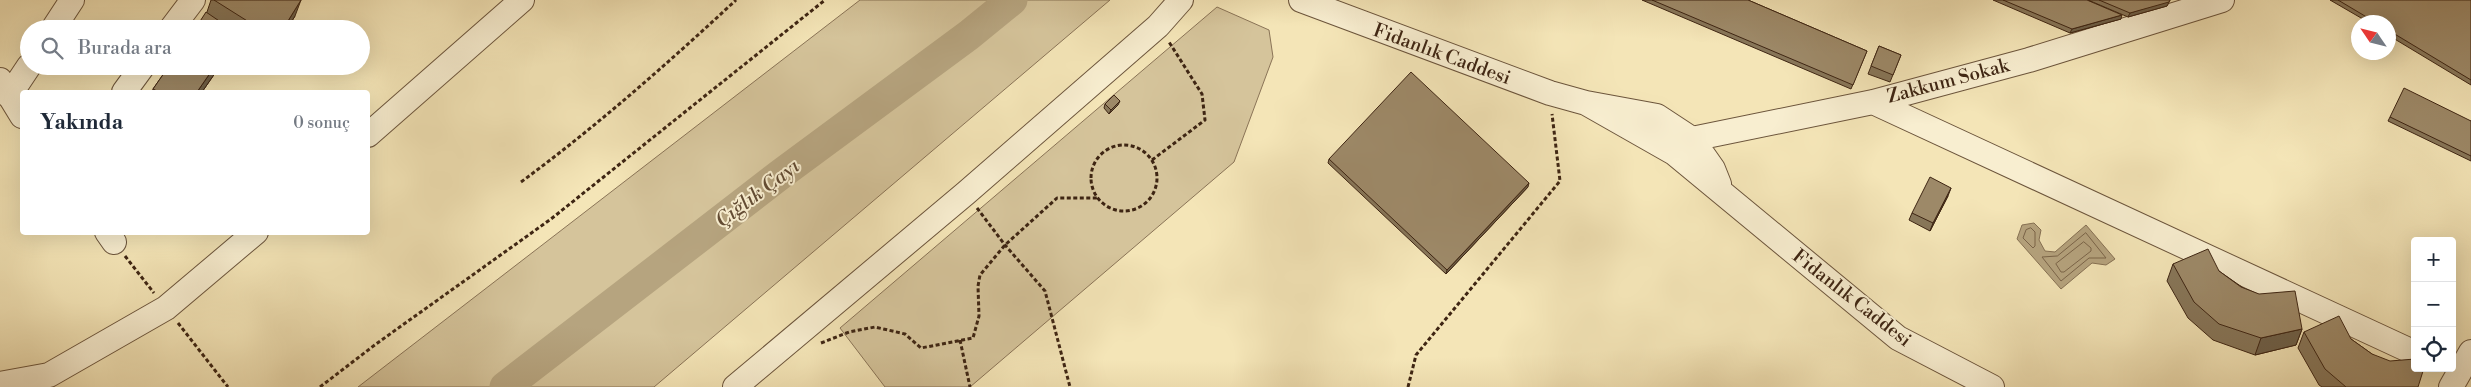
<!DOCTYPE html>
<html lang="tr">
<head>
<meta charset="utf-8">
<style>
  body { margin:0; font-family:"Libre Bodoni",serif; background:#f2f2f3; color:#1f2937 }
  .controls { position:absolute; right:15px; bottom:15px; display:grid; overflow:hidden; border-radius:5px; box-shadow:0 5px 20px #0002 }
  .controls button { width:45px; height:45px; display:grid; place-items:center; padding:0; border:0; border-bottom:1px solid #e0e1e3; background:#fff; color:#1f2937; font:25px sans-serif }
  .compass { position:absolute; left:2351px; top:15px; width:45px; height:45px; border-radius:50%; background:#fff; box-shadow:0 5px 20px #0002; rotate:305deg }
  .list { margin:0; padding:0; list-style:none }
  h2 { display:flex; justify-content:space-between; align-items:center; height:65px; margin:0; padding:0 20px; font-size:21px }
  h2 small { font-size:16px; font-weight:400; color:#747a83 }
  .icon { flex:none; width:28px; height:28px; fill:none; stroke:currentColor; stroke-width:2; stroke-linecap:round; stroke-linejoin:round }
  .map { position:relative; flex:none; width:2471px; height:387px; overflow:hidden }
  .search { position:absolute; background:#fff; box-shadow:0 5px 20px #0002; left:20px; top:20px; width:350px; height:55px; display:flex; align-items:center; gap:12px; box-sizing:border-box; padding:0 18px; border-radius:28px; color:#747a83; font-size:19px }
  .panel { position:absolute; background:#fff; box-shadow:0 5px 20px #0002; left:20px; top:90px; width:350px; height:145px; border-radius:5px }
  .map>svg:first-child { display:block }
</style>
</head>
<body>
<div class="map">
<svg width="2471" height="387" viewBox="0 0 2471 387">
  <rect width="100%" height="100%" fill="#f4e5b7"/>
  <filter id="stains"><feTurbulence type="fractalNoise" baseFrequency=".004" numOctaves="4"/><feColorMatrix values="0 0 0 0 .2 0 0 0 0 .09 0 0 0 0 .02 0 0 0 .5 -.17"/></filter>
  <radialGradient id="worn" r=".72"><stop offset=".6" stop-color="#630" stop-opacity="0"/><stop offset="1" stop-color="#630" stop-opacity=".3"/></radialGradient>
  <path fill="#d5c49b" stroke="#8a7457" d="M860 0H1110L654 387H358Z
    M1217 7 1269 30 1273 57 1234 162 970 387H885L840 328Z"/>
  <path fill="#b6a47f" stroke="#867154" d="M2034 223 2041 230 2039 240 2045 251 2055 252 2086 225 2115 259 2106 265 2092 263 2061 289 2017 239 2022 225Z"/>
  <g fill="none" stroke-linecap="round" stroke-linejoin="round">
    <path stroke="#7a6449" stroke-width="1" d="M2031 228 2035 232V246L2033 248 2023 238 2026 230Z
      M2086 233 2106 258H2089L2061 281 2042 257 2057 256Z
      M2084 242 2091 248V251L2064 272H2061L2056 264Z"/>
    <path stroke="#b6a47f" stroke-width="31" d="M505 387 781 174 969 35 1012 0"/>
    <defs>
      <path id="minor" d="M1301 0 1550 93 1586 103 1657 116 1692 139 1713 169 1719 184
        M53 29 72 0
        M171 29 193 0
        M0 80 22 116
        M124 92 143 66
        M9 96 29 66
        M1873 102 2415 353
        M1586 103 1674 153 1898 338 1992 387
        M368 135 522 0
        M1674 153 1692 139 1873 102 2029 60 2222 0
        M107 232 114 242
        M0 384 49 375 166 308 256 232
        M735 387 966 193 1158 26 1181 0
        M2451 387 2471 352"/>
    </defs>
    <use href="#minor" stroke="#6c553c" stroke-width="26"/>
    <path stroke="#3e2513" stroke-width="3" stroke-dasharray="4 2.5" stroke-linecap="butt" d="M1091 178a33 33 0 1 1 66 0a33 33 0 1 1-66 0Z
      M1152 160 1205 120 1202 94 1169 42
      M521 182C597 126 667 64 736 0
      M977 208 1005 245 1045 291 1070 387
      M125 256 154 293
      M178 323 228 387
      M960 340 970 387
      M821 343 849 332 875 327 905 334 921 348 973 338 979 316 978 286 980 275 1005 245 1057 198H1098
      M320 387 376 344 551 219 825 0
      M1408 387 1416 355 1560 181 1552 114"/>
    <use href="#minor" stroke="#f8eed0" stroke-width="24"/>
  </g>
  <path fill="#877659" stroke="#3e2513" d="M211 0H214L295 16 287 29H195L207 12Z
    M1642 0H1748L1867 51 1851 89Z
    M1993 0H2087L2121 19 2070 33Z
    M2088 0H2170L2167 6 2128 17Z
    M2330 0H2471V85L2388 35V22H2368Z
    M1879 46 1901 55 1890 82 1868 74Z
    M169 66H220L202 92H152L153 89Z
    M1105 104 1118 105 1109 114 1104 108Z
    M2390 117 2471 121V161L2388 121Z
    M1329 159 1528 187 1446 274 1328 163Z
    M1948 196 1930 231 1909 220 1912 213Z
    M2173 264 2219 271 2302 329 2296 345 2255 355 2213 340 2188 318 2167 281Z
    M2304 332 2351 339 2418 387H2322L2319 385 2298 348Z"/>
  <path fill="#6e6049" stroke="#3e2513" d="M301 0 295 16 287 29H283Z
    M2170 0 2167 6 2128 17 2130 13Z
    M2122 15 2121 19 2070 33 2072 29Z
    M215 66H220L202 92H197Z
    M1120 101 1118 105 1109 114 1111 110Z
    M1529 183 1528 187 1446 274 1447 270Z
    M1951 188 1948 196 1930 231 1933 223Z
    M2302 329 2296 345 2255 355 2261 338Z"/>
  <path fill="#9d8968" stroke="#3e2513" d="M214 0H301L283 29H260Z
    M1652 0H1748L1867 51 1853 85Z
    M2003 0H2087L2122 15 2072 29Z
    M2099 0H2170L2169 2 2130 13Z
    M2338 0H2471V80L2388 30V22H2375Z
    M206 12 231 29H195Z
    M1879 46 1901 55 1893 75 1871 66Z
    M169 66H215L197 92H159L153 89Z
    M1411 72 1529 183 1447 270 1329 159Z
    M2404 88 2471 121V156L2390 117Z
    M1114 95 1120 101 1111 110 1105 104Z
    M1930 177 1951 188 1933 223 1912 213Z
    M2208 249 2219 271 2241 287 2259 294 2295 291 2302 329 2261 338 2219 324 2194 302 2173 264Z
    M2339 316 2351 339 2372 354 2390 361 2415 359V368H2424L2418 387H2346L2325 369 2304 332Z"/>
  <g text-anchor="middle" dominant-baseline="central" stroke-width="4" stroke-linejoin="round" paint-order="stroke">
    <g font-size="19" fill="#3e2513" stroke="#f8eed0">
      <text transform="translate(1442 54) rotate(20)">Fidanlık Caddesi</text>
      <text transform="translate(1948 81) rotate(-15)">Zakkum Sokak</text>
      <text transform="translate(1852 298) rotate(38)">Fidanlık Caddesi</text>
    </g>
    <g font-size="20" font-style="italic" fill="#624b33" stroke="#f8eed0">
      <text transform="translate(758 194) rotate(-37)">Çığlık Çayı</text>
    </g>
  </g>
  <rect width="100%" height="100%" filter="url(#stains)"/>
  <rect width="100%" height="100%" fill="url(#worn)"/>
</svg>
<div class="controls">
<button>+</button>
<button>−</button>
<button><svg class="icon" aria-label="locate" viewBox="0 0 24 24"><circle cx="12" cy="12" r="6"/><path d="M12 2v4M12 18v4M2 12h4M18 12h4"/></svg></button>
</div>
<svg class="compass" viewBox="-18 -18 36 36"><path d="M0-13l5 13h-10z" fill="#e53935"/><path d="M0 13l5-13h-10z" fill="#747a83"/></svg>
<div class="search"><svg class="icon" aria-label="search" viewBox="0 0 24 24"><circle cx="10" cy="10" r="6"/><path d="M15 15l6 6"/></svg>Burada ara</div>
<section class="panel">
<h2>Yakında<small>0 sonuç</small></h2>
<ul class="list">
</ul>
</section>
</div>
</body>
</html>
